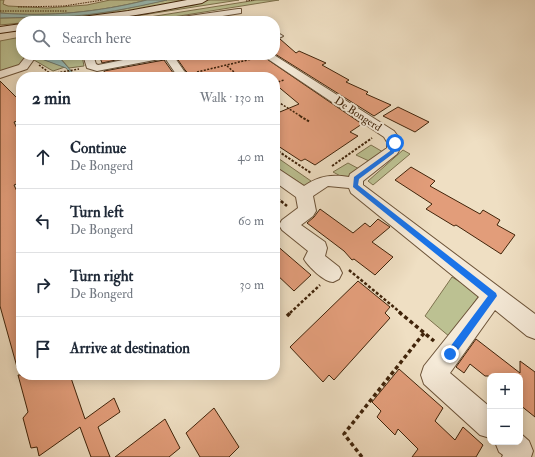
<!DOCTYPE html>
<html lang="en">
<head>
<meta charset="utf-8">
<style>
  body { margin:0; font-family:"IM FELL Double Pica",serif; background:#f6f6f7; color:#1f2937 }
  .controls { position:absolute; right:12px; bottom:12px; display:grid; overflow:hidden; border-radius:8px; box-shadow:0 2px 10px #0003 }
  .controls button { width:36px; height:36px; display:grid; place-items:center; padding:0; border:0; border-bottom:1px solid #e0e1e3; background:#fff; color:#1f2937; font:20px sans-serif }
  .stop { position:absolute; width:12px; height:12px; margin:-9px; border:3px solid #1a73e8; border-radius:50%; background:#fff }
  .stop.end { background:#1a73e8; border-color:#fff; box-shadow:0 1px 4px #0008 }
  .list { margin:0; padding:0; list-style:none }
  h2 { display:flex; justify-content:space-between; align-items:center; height:52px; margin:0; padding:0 16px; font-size:17px }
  h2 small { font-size:13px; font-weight:400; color:#747a83 }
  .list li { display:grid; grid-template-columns:26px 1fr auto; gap:12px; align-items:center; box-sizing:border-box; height:64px; padding:0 16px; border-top:1px solid #e0e1e3 }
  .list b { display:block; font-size:15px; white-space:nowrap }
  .list p { margin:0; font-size:13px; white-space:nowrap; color:#747a83 }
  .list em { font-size:13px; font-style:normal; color:#747a83 }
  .icon { flex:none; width:22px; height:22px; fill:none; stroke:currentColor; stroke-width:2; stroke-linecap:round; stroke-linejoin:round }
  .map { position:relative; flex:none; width:535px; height:457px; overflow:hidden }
  .search { position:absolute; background:#fff; box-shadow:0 2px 10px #0003; left:16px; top:16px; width:264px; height:44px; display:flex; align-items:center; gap:10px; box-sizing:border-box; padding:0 14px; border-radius:16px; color:#747a83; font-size:15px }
  .panel { position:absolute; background:#fff; box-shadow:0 2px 10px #0003; left:16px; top:72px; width:264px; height:308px; border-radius:16px }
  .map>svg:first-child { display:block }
</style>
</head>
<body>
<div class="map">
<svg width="535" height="457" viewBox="0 0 535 457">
  <rect width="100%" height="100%" fill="#efdfc3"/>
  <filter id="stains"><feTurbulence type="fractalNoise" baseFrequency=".005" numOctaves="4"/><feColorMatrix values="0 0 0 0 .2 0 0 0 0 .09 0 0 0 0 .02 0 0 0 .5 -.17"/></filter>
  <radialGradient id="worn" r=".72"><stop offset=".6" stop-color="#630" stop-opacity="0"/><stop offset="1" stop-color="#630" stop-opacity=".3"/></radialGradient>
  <path fill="#bcc192" stroke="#7e724e" d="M0 0H4L3 4 8 6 47 8 87 5 110 0H147C99 12 49 17 0 13Z
    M167 0H195L89 18 60 21H21V23L0 25V18L63 17 114 11Z
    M210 0H239L103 21H87L154 11Z
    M257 0H279L148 21H124Z
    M21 37V55H27L20 65 0 71V41Z
    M37 55H41L40 58 65 67 53 71 34 60Z
    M82 56 84 66 69 68 61 59Z
    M371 145 383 152 369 161 356 155Z
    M403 150 410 154 373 185 368 181Z
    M275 156 311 181 305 186 275 167Z
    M348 163 361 170 348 180 333 172Z
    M452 277 480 294 450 337 425 316Z"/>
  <path fill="#9abcb5" stroke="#767f71" d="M147 0H167C132 8 97 15 61 17 41 18 20 17 0 18V13C49 17 99 12 147 0Z
    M41 55H57L74 74 72 75 66 68 39 58Z"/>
  <path fill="#e29d7a" stroke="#41240a" d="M280 39 296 53 299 51 326 63 322 65 349 80 346 82 368 92 366 94 391 105 374 116 275 54V41Z
    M99 55H124L125 58 102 63Z
    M186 55H261L362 124 350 132 358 136 315 165 305 159 301 161 275 144V114L299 104 275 84V77H192L185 70 176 57Z
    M164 60 176 77H106L104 71Z
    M0 81 21 102V120L14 122 21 137V182L14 185 21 200V367H17L0 306Z
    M398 107 429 122 415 132 383 116Z
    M411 167 435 181 430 186 480 214 483 210 500 220 497 225 515 235 501 254 456 225 454 226 426 209 432 204 395 180Z
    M320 209 353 233 365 223 370 227 378 219 390 227 372 242 393 257 375 275 354 259 352 260 344 251 307 223 314 217Z
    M275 244 311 275 294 291 275 273Z
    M358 281 390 307 385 313 390 318 334 380 329 375 323 382 290 347Z
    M476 339 520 373V361L535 372V417L520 405V376H485L470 364 464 373 456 367Z
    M399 369 443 408 435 421 455 440 463 427 483 445 476 457H412L418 449 398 429 395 435 377 417 381 411 372 402Z
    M18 375H70L85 419 114 398 120 412 98 427 110 457H91L80 427 39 456 37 447 31 448 23 418 28 412Z
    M214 408 239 447 229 457H200L186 433Z
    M165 419 180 448 169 457H115Z"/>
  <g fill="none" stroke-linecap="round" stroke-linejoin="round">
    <defs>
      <path id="minor" d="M238 9H241V13L191 21H171L175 18Z
        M278 33 283 36 275 40V34Z
        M27 55H37L27 69 0 78V71L19 65Z
        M83 55H93L96 64 98 65 148 55H173L184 71 191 77H178L165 58 97 71 87 68Z
        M262 55H274L394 131C401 140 403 145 397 154L363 181V185L535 314V339L527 336 495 310 450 373 490 407V438L480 435 424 384 421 375 424 366 479 297 351 193 349 188 328 186 313 196 316 211 313 216 301 225 325 242 327 248 325 256 339 267 342 273 339 279C337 280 335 281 333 282 324 282 308 266 304 259L308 251 282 230 279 225 282 220 298 208 296 197 275 182V169L280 170 304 186C319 176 331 174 349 177L350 174 387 148V142L384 137Z
        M520 433 529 441 533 451 531 457H502L503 455 499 452 495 442H520Z"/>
      <path id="secondary" d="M187 0H207L202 3C158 11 114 21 69 21L74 18 128 11Z
        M21 24V30L0 33V27Z"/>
    </defs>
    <use href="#minor" stroke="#6c5338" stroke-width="2"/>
    <use href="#secondary" stroke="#41240a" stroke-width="2"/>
    <path stroke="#41240a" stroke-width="1" stroke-dasharray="1.5 1" stroke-linecap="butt" d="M246 1 254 0
      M18 7 64 6 103 0
      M0 11H67"/>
    <path stroke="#41240a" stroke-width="1.5" stroke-dasharray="2 1.5" stroke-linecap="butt" d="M39 65 51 74 79 69
      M227 66 240 77
      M197 72 256 58
      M275 83 284 80
      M275 100 302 117"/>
    <path stroke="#41240a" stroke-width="2" stroke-dasharray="2.5 1.5" stroke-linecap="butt" d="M300 116 310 122
      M275 149 311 173
      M332 166 372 138
      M275 196 282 202"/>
    <path stroke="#41240a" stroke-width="2.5" stroke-dasharray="3 2" stroke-linecap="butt" d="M281 201 287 206
      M349 270 401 313
      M290 313 320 285"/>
    <path stroke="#41240a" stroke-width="3.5" stroke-dasharray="4 3" stroke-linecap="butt" d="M399 312 434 341
      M287 316 291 312
      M362 457 344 434 424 333"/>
    <use href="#minor" fill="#f5ead8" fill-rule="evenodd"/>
    <use href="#secondary" fill="#f5ead8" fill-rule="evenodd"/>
  </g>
  <path fill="#1a73e8" d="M395 141 397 143 394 153 359 179 358 185 496 293 497 296 453 357 450 358 447 357 445 354 447 351 488 296 353 187 354 177 390 151 392 143Z"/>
  <g text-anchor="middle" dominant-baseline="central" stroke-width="4" stroke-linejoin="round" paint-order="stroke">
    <g font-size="11" fill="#41240a" stroke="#f5ead8">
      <text transform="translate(358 114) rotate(33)">De Bongerd</text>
    </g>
  </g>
  <rect width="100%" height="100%" filter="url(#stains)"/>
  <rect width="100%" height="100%" fill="url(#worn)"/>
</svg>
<div class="controls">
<button>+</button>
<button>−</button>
</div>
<div class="stop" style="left:395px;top:143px"></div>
<div class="stop end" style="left:450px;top:354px"></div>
<div class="search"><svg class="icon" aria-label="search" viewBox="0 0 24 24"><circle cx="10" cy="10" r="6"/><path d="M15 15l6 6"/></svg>Search here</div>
<section class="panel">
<h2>2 min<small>Walk · 130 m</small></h2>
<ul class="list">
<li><svg class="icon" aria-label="ahead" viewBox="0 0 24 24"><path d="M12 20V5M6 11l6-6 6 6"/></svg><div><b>Continue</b><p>De Bongerd</p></div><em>40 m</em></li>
<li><svg class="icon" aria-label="left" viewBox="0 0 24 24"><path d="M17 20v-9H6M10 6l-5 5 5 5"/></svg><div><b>Turn left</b><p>De Bongerd</p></div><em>60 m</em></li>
<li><svg class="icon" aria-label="right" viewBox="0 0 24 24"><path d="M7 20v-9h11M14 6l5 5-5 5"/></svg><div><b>Turn right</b><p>De Bongerd</p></div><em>30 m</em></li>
<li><svg class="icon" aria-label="arrive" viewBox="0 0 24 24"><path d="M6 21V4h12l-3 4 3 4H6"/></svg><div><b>Arrive at destination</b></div></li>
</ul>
</section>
</div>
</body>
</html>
